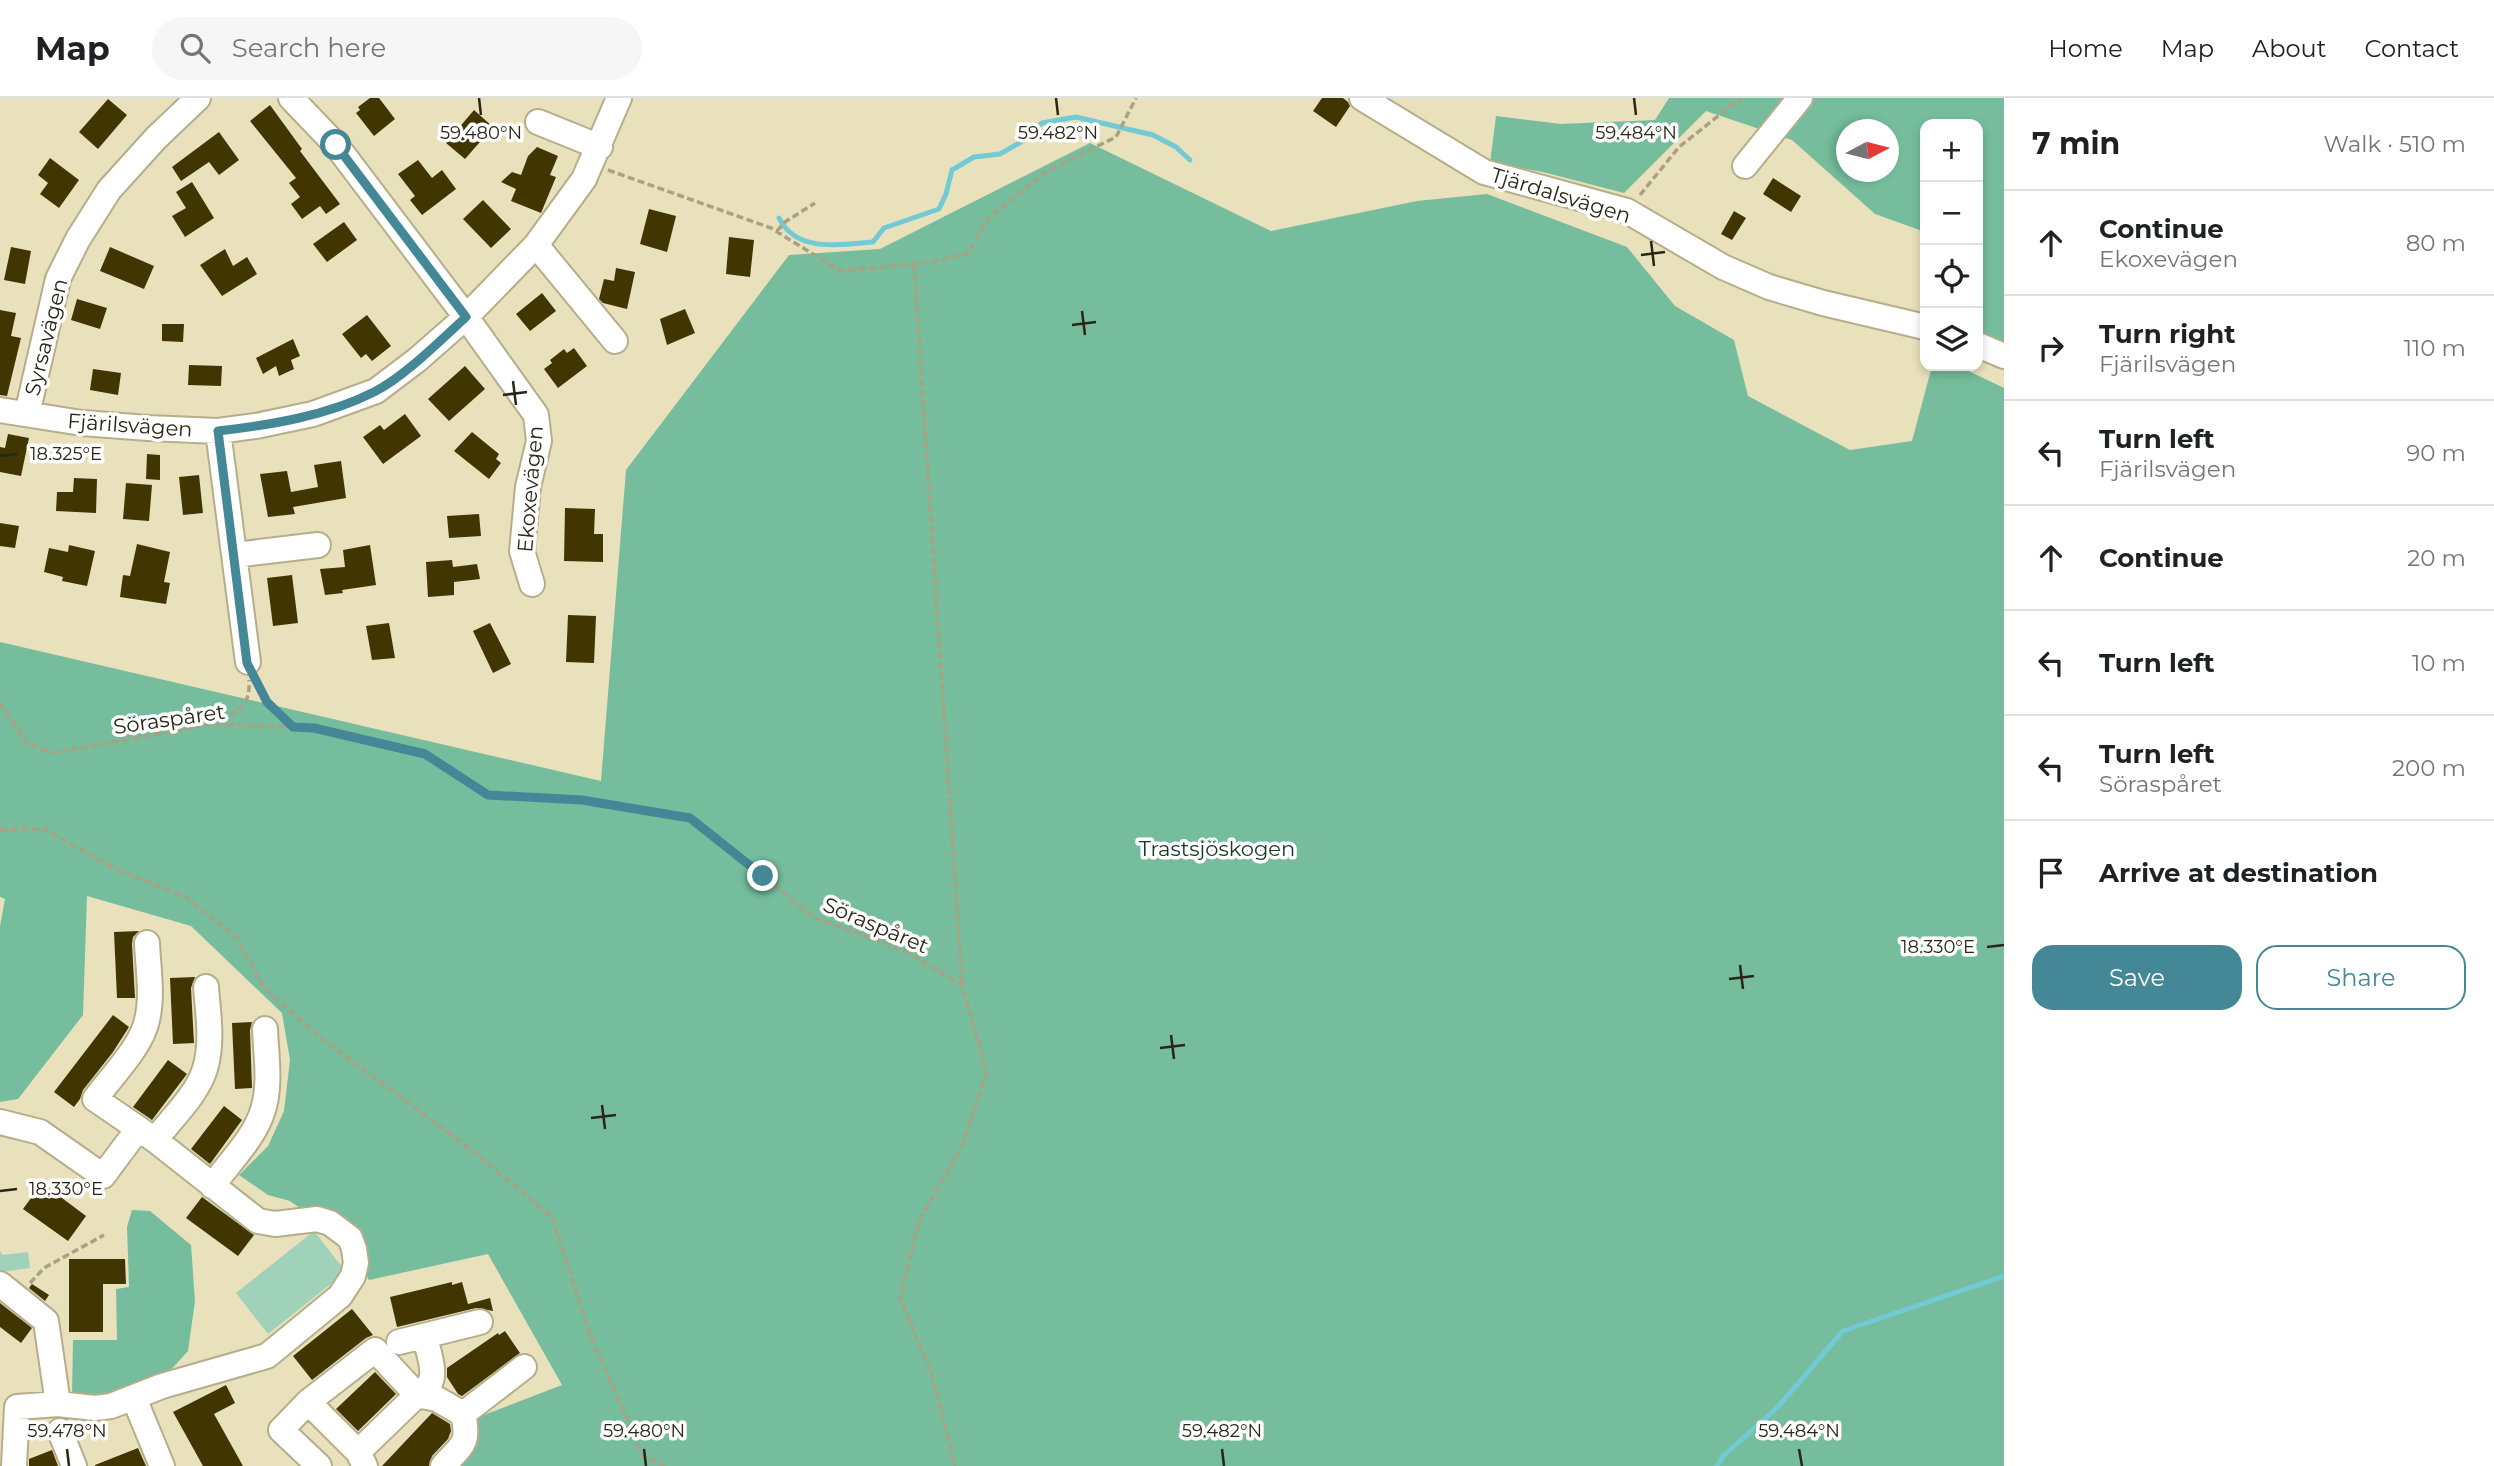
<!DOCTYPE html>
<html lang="en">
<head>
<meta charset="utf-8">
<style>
  body { margin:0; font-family:Montserrat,sans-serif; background:#f6f6f6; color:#202124 }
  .controls { position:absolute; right:21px; top:21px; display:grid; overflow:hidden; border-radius:14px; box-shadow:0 4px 10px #0003 }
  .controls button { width:63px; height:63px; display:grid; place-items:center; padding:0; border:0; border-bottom:2px solid #e0e0e0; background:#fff; color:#202124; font:35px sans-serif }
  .compass { position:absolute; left:1836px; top:21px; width:63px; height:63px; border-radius:50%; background:#fff; box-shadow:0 4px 10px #0003; rotate:83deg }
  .stop { position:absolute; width:21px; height:21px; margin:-16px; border:5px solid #448797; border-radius:50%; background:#fff }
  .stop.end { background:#448797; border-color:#fff; box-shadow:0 2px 7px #0008 }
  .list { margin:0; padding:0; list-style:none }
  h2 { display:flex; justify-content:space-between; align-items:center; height:91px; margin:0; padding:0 28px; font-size:30px }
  h2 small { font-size:23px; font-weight:400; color:#757577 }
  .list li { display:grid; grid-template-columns:46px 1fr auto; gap:21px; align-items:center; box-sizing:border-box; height:105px; padding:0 28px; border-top:2px solid #e0e0e0 }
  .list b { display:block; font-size:26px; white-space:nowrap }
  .list p { margin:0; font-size:23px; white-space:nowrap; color:#757577 }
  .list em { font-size:23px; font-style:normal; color:#757577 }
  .actions { display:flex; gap:14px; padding:21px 28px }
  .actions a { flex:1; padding:16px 0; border:2px solid #448797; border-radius:21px; text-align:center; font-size:24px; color:#448797 }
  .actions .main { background:#448797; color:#fff }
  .icon { flex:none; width:38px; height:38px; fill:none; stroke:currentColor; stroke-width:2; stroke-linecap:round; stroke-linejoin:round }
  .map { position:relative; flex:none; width:2004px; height:1368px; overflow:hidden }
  header { display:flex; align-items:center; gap:42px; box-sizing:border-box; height:98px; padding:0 35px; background:#fff; border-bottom:2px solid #e0e0e0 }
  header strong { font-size:33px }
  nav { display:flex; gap:38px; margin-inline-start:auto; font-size:24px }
  .search { width:490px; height:63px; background:#f6f6f6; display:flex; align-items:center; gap:18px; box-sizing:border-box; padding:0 24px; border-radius:38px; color:#757577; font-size:26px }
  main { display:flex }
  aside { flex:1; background:#fff }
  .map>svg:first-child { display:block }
</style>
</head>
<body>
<header>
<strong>Map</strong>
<div class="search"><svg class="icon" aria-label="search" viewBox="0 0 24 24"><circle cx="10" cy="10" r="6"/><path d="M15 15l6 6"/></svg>Search here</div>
<nav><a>Home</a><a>Map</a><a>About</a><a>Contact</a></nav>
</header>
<main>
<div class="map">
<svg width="2004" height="1368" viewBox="0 0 2004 1368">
  <rect width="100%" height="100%" fill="#e9e1bb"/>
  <path fill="#a0d2ba" d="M314 1133 346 1174 268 1236 236 1195Z
    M0 1153 3 1157 28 1154 30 1170 0 1174Z"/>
  <path fill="#75bd9d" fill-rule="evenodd" d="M1669 0H2004V250L1978 239V26H1925V134L1875 116 1792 42 1706 13 1624 95 1543 74 1490 65 1496 18 1561 26 1655 22ZM1846 32H1888V74H1846Z
    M1090 45 1271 133 1417 103 1487 96 1627 149 1675 208 1734 242 1748 298 1850 352 1912 343 1932 268H1958L2004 290V1368H452L471 1322 562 1287 488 1156 369 1182 363 1171 306 1114 290 1103 268 1097 239 1077 268 1048 284 1013 290 962 282 915 191 828 87 798 83 917 18 1001 0 1004V828L5 801 0 799V544L601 683 626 372 789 157 880 151Z
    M132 1112 150 1113 191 1147 195 1203 188 1253 159 1285 110 1303 72 1299 73 1242H117L116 1191 129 1189 127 1129Z"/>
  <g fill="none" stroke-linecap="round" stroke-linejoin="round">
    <path stroke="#72cad4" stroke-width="5" d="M779 120C796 155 841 147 873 144L884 130 939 111 946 96 952 72 974 59 1000 56 1021 44 1042 25 1076 19 1153 37 1176 49 1190 62
      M1717 1368 1723 1358 1777 1310 1843 1233 2004 1178"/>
  </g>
  <path fill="#413601" d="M370 0H379L395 21 374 38 356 15 360 12 358 9Z
    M1322 0H1343L1348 4 1350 8 1336 29 1313 13Z
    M108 1 127 17 98 51 79 34Z
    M270 7 302 51 300 53 340 106 326 116 320 108 302 121 291 106 300 99 289 85 296 80 250 23Z
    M474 12 493 29 465 61 446 45Z
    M219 34 239 62 219 77 209 64 181 83 172 69Z
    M537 49 558 58 550 77 556 79 541 115 511 103 516 91 501 84 512 74 521 77 528 58Z
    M50 60 79 82 59 110 40 96 48 85 38 77Z
    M418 62 432 80 442 72 456 91 422 117 410 102 415 98 398 76Z
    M1773 80 1801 98 1791 114 1763 96Z
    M192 84 214 120 185 139 172 118 186 110 176 94Z
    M483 102 511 131 491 150 463 121Z
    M649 111 676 118 667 154 640 146Z
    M1734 113 1746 120 1732 142 1721 136Z
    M344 124 357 142 327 164 313 146Z
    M729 139 754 142 750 179 726 176Z
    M11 149 31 153 25 186 4 182Z
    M110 149 154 168 144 191 100 173Z
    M225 151 233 168 247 159 257 176 222 198 200 167Z
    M616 170 635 174 627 211 603 205 599 201 604 181 614 183Z
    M542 195 556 213 530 233 516 216Z
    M77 201 107 210 100 231 71 222Z
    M685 211 695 235 667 247 660 221Z
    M0 212 16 215 11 238 21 240 7 298 0 297Z
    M367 217 391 248 372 263 366 256 361 260 342 236Z
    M162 226H184L183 244 162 243Z
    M293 241 300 258 291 262 294 271 279 278 276 268 263 276 256 260Z
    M574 250 587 268 558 290 544 271 552 265 550 262 564 251 567 255Z
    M189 267 222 268 221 288 188 287Z
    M465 268 485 291 449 323 428 301Z
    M93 271 121 275 118 297 90 292Z
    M405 316 421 338 383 366 363 339 380 327 384 332Z
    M472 334 499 356 496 361 501 365 489 381 454 353Z
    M8 336 29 340 21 378 0 374V349L5 350Z
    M147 356 160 357V382L146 381Z
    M341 363 346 400 293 409 295 416 268 419 260 376 287 373 291 394 318 389 314 367Z
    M199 377 203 415 183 417 179 379Z
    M74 380 97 381 96 415 56 413 57 394H73Z
    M126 385 152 387 149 423 123 421Z
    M565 410 595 411 594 436H603V464L564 463Z
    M479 416 481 438 449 440 447 418Z
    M0 425 19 428 15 450 0 448Z
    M137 446 170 454 164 484 170 485 166 506 120 499 123 477 130 478Z
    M69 447 95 453 87 488 62 483 63 479 44 474 49 450 68 454Z
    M370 447 376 487 342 492 343 495 325 497 320 471 345 469 343 452Z
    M452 462 453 469 477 466 480 481 454 484V497L428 499 426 464Z
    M292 477 298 525 273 528 267 480Z
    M568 517 596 518 594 565 566 564Z
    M389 525 395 560 372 562 366 528Z
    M490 525 511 566 493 575 473 533Z
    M139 833 133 839 132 846 135 900H117L114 834Z
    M195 879 191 890 194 945 173 946 170 880Z
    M113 917 129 929 113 954 83 992 80 1001 74 1009 54 994Z
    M252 924 250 932 252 990 235 991 232 925Z
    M168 962 187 976 152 1022 133 1009Z
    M224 1008 242 1022 210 1066 191 1051Z
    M42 1085 86 1118 68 1143 23 1111Z
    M202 1099 254 1137 238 1158 186 1120Z
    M69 1161H125L126 1186H103V1234H69Z
    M452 1184V1187L462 1184 468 1206 490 1200 493 1213 476 1210 397 1229 390 1199Z
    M32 1186 49 1197 45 1203 29 1190Z
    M0 1205 32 1230 21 1245 0 1229Z
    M352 1211 373 1237 366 1240 312 1282 293 1258Z
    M505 1233 520 1255 462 1298 458 1296 447 1279V1270L498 1235 499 1237Z
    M375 1274 396 1296 358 1333 336 1311Z
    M226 1287 235 1305 214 1316 243 1368H203L173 1314Z
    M432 1315 450 1326 451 1333 448 1341 432 1358 429 1368H382Z
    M138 1350 146 1368H95V1367Z
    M52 1352 58 1368H29V1361Z"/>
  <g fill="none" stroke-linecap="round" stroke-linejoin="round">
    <defs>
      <path id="minor" d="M291 0 336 47 466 219 536 317 539 343 528 389 522 453 532 486
        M1362 0 1484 74 1627 113 1723 169 1769 189 1823 205 1925 229
        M538 24 600 49
        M1745 68 1800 0
        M536 147 615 243
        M1978 247 2004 258
        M0 312 82 325 148 330 218 333 256 328 313 316 376 293 417 262 466 219 536 147 584 81 619 0
        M27 316 58 181 78 141 109 92 156 40 198 0
        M218 333 248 564
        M235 457 318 447
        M0 1024 40 1034 103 1078 138 1031
        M155 1042C171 1021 197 997 205 971 213 944 208 915 206 889
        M212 1088C229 1065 255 1039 263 1012 271 986 266 957 265 931
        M0 1186 46 1223 58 1306
        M399 1244 480 1224
        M134 1300 162 1368
        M308 1304 358 1354 365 1368
        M60 1333 74 1368
        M358 1354 417 1297C442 1285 430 1262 425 1239
        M14 1368 17 1309 58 1306 95 1310 111 1308 162 1288 267 1258 340 1198 353 1178 356 1165 354 1151 350 1140 330 1125 317 1121 275 1126 258 1123 155 1042 95 1001C111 979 142 948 147 922 153 898 148 869 147 845
        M319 1368 281 1332 308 1304 375 1252 417 1297 437 1301 463 1316
        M443 1368C462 1347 470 1346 463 1316L524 1269"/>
    </defs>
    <use href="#minor" stroke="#b6ae8a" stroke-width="28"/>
    <path stroke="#a8a183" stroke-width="3.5" stroke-dasharray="7 3.5" stroke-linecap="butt" d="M608 72 771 130 840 173 933 164 969 155 986 122 1047 73 1116 39 1136 0
      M1640 97 1679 49 1741 0
      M777 133 785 124 815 105
      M914 166 962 886
      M256 581 267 604 293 629
      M0 605 27 645 52 655 212 626 314 630 425 656 488 697 582 702 690 720 815 820 901 851 962 887 987 974 962 1048 919 1123 900 1200 931 1274 955 1368
      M210 625C234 615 251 612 249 582
      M0 732 44 731 118 772 184 798 237 840 264 890 318 938 469 1050 552 1119 590 1236 643 1358 665 1368
      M30 1185 44 1170 104 1137"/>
    <use href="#minor" stroke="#fff" stroke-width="24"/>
  </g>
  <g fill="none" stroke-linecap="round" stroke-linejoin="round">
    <path stroke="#448797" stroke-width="9" d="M336 47 466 219C441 242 404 279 374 294 327 318 270 327 218 333L247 565 267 604 293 629 314 630 425 656 488 697 582 702 690 720 763 778"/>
  </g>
  <path fill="none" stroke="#292517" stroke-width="2.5" d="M479 0 481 17M1056 0 1058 17M1634 0 1636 17M1651 143 1654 168M1641 157 1665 154M1082 213 1085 237M1072 227 1096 224M513 283 516 307M503 297 527 294M0 358 17 356M1987 849 2004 847M1740 867 1743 891M1729 881 1754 878M1171 937 1174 961M1160 950 1185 947M602 1007 605 1031M591 1020 616 1017M0 1093 17 1091M67 1351 69 1368M644 1351 646 1368M1222 1351 1224 1368M1799 1351 1802 1368"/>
  <g text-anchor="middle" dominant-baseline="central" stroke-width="7" stroke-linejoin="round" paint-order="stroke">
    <g font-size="21" fill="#292517" stroke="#fff">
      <text transform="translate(1561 97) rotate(17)">Tjärdalsvägen</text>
      <text transform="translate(46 239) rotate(-76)">Syrsavägen</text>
      <text transform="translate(130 327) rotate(4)">Fjärilsvägen</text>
      <text transform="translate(530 391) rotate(-85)">Ekoxevägen</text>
      <text transform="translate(169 621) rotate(-8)">Söraspåret</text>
      <text transform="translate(876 827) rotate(23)">Söraspåret</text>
    </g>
    <g font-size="21" fill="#163729" stroke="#fff">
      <text x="1217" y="750">Trastsjöskogen</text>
    </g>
  </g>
  <g font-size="18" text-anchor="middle" fill="#292517" stroke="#fff" stroke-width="7" stroke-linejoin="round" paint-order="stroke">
    <text x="481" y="41">59.480°N</text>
    <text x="1058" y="41">59.482°N</text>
    <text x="1636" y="41">59.484°N</text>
    <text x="66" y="362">18.325°E</text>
    <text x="1938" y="855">18.330°E</text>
    <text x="66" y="1097">18.330°E</text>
    <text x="67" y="1339">59.478°N</text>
    <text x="644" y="1339">59.480°N</text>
    <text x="1222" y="1339">59.482°N</text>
    <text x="1799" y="1339">59.484°N</text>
  </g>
</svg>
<div class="controls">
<button>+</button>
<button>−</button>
<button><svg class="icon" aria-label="locate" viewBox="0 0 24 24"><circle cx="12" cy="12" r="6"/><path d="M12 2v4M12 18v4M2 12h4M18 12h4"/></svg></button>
<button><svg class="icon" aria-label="layers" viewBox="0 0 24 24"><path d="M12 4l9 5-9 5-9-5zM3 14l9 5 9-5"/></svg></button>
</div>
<svg class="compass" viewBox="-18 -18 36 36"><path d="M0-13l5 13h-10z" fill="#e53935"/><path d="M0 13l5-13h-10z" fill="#757577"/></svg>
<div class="stop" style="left:336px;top:47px"></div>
<div class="stop end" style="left:763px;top:778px"></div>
</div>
<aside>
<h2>7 min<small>Walk · 510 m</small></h2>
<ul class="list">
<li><svg class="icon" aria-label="ahead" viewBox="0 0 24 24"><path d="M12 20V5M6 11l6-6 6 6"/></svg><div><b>Continue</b><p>Ekoxevägen</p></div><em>80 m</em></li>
<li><svg class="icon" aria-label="right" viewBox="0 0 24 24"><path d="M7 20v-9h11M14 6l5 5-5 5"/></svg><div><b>Turn right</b><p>Fjärilsvägen</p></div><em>110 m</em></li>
<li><svg class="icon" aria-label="left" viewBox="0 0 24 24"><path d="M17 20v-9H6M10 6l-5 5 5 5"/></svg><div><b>Turn left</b><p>Fjärilsvägen</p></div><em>90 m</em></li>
<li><svg class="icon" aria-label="ahead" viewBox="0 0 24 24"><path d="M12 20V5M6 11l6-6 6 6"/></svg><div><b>Continue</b></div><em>20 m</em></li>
<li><svg class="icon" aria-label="left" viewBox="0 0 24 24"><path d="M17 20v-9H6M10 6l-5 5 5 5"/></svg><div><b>Turn left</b></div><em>10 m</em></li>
<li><svg class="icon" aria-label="left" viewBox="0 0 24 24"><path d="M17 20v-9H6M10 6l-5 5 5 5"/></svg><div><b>Turn left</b><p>Söraspåret</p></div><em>200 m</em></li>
<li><svg class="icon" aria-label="arrive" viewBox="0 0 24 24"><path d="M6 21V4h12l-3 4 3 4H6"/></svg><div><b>Arrive at destination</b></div></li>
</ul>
<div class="actions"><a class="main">Save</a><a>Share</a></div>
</aside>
</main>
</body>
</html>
